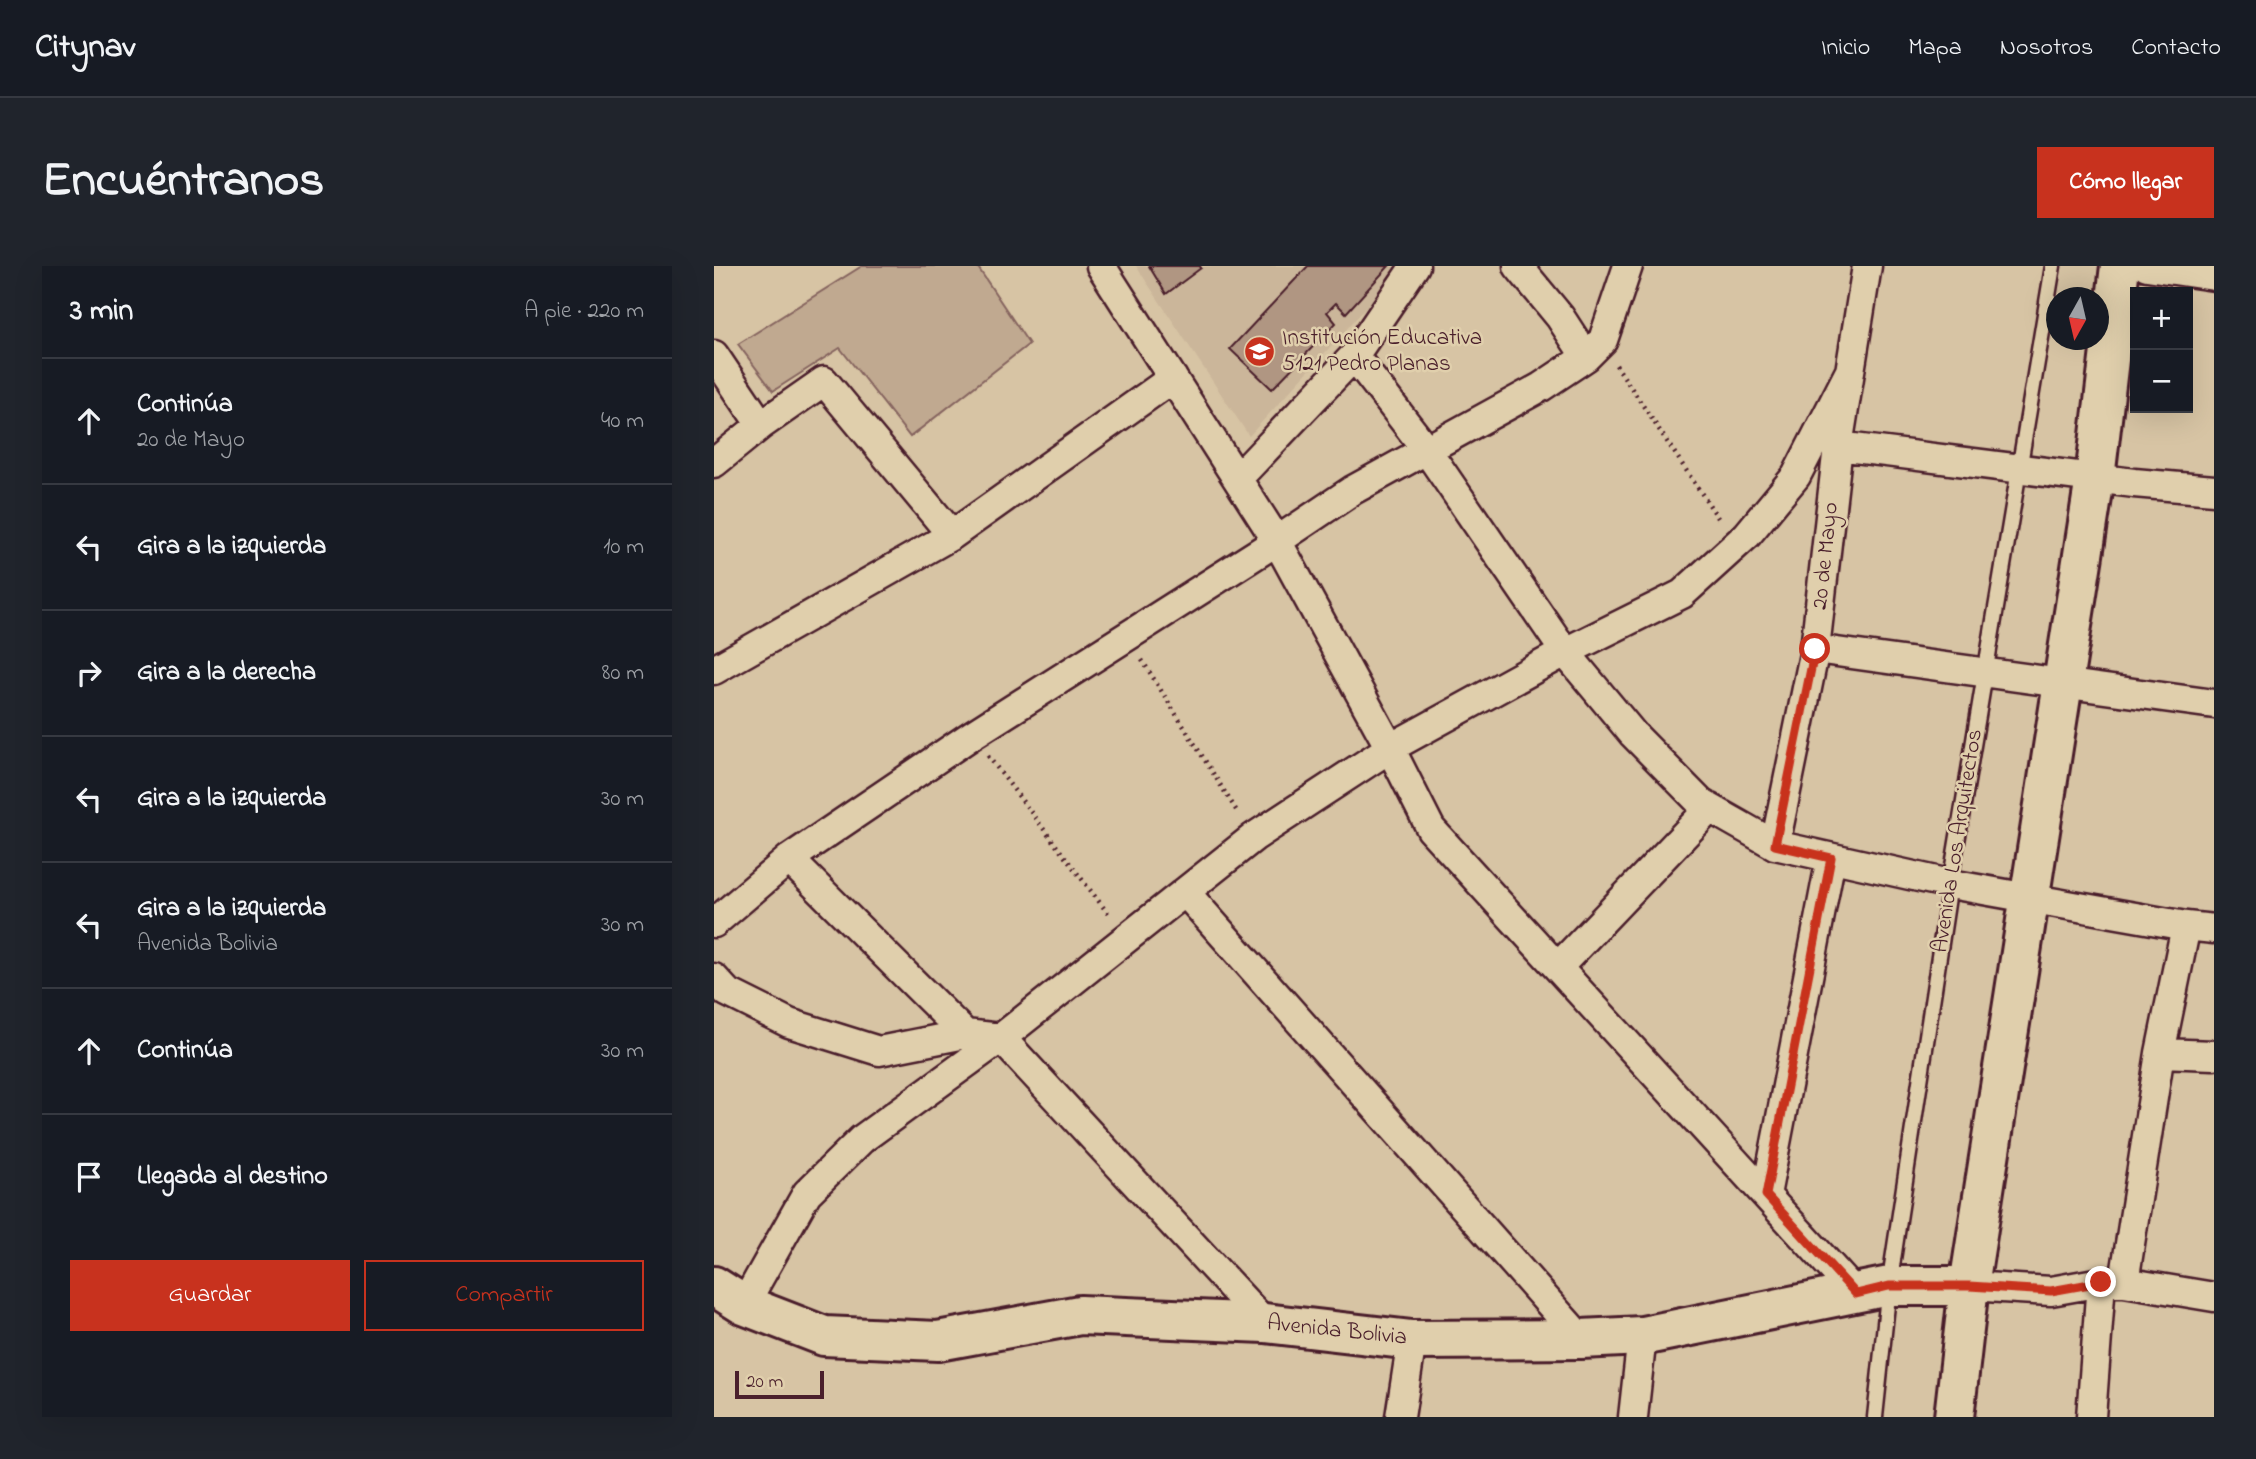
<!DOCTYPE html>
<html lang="es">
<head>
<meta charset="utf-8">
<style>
  body { margin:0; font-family:"Indie Flower",sans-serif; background:#20242c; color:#f1f3f6 }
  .controls { position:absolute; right:21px; top:21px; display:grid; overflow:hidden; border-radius:0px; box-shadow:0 7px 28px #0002 }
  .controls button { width:63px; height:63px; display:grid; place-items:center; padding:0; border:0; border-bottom:2px solid #363941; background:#171b24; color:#f1f3f6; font:35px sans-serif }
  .compass { position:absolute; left:1332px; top:21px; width:63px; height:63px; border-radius:50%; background:#171b24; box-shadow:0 7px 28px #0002; rotate:188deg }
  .scale { position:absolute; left:21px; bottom:18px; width:89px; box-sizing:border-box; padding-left:7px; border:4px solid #4a1f2b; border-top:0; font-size:19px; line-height:24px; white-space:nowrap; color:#4a1f2b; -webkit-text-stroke:5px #e0cfac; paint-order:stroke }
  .stop { position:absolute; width:21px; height:21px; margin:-16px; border:5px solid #c8321e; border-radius:50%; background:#fff }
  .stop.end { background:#c8321e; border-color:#fff; box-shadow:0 2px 7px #0008 }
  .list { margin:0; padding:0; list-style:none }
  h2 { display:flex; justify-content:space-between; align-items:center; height:91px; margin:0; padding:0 28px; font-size:30px }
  h2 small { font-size:23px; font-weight:400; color:#9ea1a6 }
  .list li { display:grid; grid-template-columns:46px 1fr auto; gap:21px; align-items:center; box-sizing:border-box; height:126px; padding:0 28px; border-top:2px solid #363941 }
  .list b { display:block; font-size:26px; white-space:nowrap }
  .list p { margin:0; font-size:23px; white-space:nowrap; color:#9ea1a6 }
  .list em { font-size:23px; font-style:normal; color:#9ea1a6 }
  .actions { display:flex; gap:14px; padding:21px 28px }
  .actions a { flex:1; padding:16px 0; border:2px solid #c8321e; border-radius:0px; text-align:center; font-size:24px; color:#c8321e }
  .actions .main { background:#c8321e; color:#fff }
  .icon { flex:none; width:38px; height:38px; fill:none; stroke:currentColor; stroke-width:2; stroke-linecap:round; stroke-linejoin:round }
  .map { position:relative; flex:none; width:1500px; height:1151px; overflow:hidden; border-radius:0px }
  header { display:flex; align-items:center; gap:42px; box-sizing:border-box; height:98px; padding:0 35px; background:#171b24; border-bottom:2px solid #363941 }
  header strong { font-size:33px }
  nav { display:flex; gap:38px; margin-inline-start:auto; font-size:24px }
  .intro { display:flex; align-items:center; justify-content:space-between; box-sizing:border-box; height:168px; padding:0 42px }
  h1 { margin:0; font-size:49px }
  .button { padding:18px 32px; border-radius:0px; background:#c8321e; color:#fff; font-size:24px; font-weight:700 }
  main { display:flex; gap:42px; padding:0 42px }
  aside { flex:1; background:#171b24; border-radius:0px; box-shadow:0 7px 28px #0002 }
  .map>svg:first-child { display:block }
</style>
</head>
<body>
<header>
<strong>Citynav</strong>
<nav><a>Inicio</a><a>Mapa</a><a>Nosotros</a><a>Contacto</a></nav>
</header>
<div class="intro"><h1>Encuéntranos</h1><a class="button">Cómo llegar</a></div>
<main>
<aside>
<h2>3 min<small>A pie · 220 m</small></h2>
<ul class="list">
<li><svg class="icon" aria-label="ahead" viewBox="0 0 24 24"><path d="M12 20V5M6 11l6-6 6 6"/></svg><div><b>Continúa</b><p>20 de Mayo</p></div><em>40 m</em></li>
<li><svg class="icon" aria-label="left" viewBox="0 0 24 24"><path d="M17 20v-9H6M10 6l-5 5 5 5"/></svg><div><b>Gira a la izquierda</b></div><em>10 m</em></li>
<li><svg class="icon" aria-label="right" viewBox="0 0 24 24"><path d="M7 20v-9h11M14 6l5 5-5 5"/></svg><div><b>Gira a la derecha</b></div><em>80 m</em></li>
<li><svg class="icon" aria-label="left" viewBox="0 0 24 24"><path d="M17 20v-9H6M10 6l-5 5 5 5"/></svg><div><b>Gira a la izquierda</b></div><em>30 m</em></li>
<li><svg class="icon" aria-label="left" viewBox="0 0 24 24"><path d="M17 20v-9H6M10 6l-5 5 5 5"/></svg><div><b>Gira a la izquierda</b><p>Avenida Bolivia</p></div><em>30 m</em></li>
<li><svg class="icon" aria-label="ahead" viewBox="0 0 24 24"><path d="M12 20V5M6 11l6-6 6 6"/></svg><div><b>Continúa</b></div><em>30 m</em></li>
<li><svg class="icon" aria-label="arrive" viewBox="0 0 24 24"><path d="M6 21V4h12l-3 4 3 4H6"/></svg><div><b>Llegada al destino</b></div></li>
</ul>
<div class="actions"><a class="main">Guardar</a><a>Compartir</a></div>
</aside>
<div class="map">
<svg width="1500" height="1151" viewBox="0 0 1500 1151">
  <rect width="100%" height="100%" fill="#d7c4a4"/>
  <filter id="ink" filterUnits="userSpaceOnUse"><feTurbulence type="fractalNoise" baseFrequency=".0143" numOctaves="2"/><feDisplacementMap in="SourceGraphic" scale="14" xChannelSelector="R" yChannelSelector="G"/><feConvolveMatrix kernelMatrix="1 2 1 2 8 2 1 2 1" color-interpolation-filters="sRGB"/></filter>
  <g filter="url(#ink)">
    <path fill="#cbb69a" d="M422 0H690L535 170Z"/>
    <path fill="#c0a990" stroke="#85645e" stroke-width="2" d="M148 0H263L315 78 196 171 126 82 59 125 24 78Z"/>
    <path fill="#b09682" stroke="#4a1f2b" stroke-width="2" d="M435 0H486L487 2 452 28Z
      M594 0H675L632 47 622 37 613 46 622 57 558 123 516 83Z"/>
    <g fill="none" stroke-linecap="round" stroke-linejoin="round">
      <defs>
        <path id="service" d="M1161 1151 1175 1020 1236 618 1339 0"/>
        <path id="minor" d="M387 0 563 275 676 482 717 563 1142 1028
          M804 0 846 51 872 91
          M1433 0 1500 10
          M0 89 47 159
          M640 90 712 183 851 386 919 468 987 537 1061 579 1236 618 1472 660 1500 663
          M1124 180 1420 217 1500 224
          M0 197 47 159 110 115 238 269
          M524 212 640 90 701 0
          M1101 383 1500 438
          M0 404 238 269 459 112
          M1061 579 1101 383 1124 180 1153 0
          M75 593 251 768
          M472 627 867 1073
          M0 657 75 593 258 469 563 275 639 224 827 121 872 91 889 74 914 0
          M844 701 996 542
          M0 712 13 726 75 757 165 785 251 768 287 772 551 1057
          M1446 787 1500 789
          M1052 929 1117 592
          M1410 1016 1446 787 1472 660
          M1255 1020 1337 1025 1387 1016H1410L1500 1031
          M30 1039 93 927 148 873 287 772 540 571 676 482 851 386 968 328 1033 269 1082 210 1136 105
          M686 1151 698 1074
          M919 1151 928 1070
          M1377 1151 1387 1016"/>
        <path id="secondary" d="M0 1020 30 1039 110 1070 224 1075 366 1049 551 1057 698 1074 867 1073 928 1070 1175 1020H1255"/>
        <path id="primary" d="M1240 1151 1255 1020 1381 212 1406 0"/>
      </defs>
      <use href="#service" stroke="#4a1f2b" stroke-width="19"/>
      <use href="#minor" stroke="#4a1f2b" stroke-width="33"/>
      <use href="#secondary" stroke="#4a1f2b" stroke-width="44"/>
      <use href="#primary" stroke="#4a1f2b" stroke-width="44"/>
      <path stroke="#4a1f2b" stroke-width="4.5" stroke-dasharray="2 5" stroke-linecap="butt" d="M902 99 1006 255
        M428 394 524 547
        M274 490 396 650"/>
      <use href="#service" stroke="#e0cfac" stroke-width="14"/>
      <use href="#minor" stroke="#e0cfac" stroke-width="28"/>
      <use href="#secondary" stroke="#e0cfac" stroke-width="38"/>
      <use href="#primary" stroke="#e0cfac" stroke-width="38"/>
    </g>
  </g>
  <g fill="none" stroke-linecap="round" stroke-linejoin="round" filter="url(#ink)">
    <path stroke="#c8321e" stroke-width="9" d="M1101 383 1061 579 1117 592 1052 929 1142 1028 1175 1020H1255L1337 1025 1387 1016"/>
  </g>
  <defs>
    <symbol id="school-disc" viewBox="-11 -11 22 22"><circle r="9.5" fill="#c8321e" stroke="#e0cfac"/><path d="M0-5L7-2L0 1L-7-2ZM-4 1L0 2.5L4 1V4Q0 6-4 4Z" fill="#fff"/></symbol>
  </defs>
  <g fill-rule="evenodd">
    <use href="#school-disc" x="528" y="68" width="35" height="35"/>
  </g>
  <g text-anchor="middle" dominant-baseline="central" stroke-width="5" stroke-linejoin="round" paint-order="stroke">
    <g font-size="23" fill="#4a1f2b" stroke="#e0cfac" text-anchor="start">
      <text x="568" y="72">Institución Educativa<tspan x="568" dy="26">5121 Pedro Planas</tspan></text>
    </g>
    <g font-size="23" fill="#4a1f2b" stroke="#e0cfac">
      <text transform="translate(1112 290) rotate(-84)">20 de Mayo</text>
      <text transform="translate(1244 575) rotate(-81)">Avenida Los Arquitectos</text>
      <text transform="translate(623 1065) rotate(6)">Avenida Bolivia</text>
    </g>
  </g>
</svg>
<div class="controls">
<button>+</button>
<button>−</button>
</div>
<svg class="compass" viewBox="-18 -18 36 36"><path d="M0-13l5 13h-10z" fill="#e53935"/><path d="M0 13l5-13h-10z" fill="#9ea1a6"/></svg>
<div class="scale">20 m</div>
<div class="stop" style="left:1101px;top:383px"></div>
<div class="stop end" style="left:1387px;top:1016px"></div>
</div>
</main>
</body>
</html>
